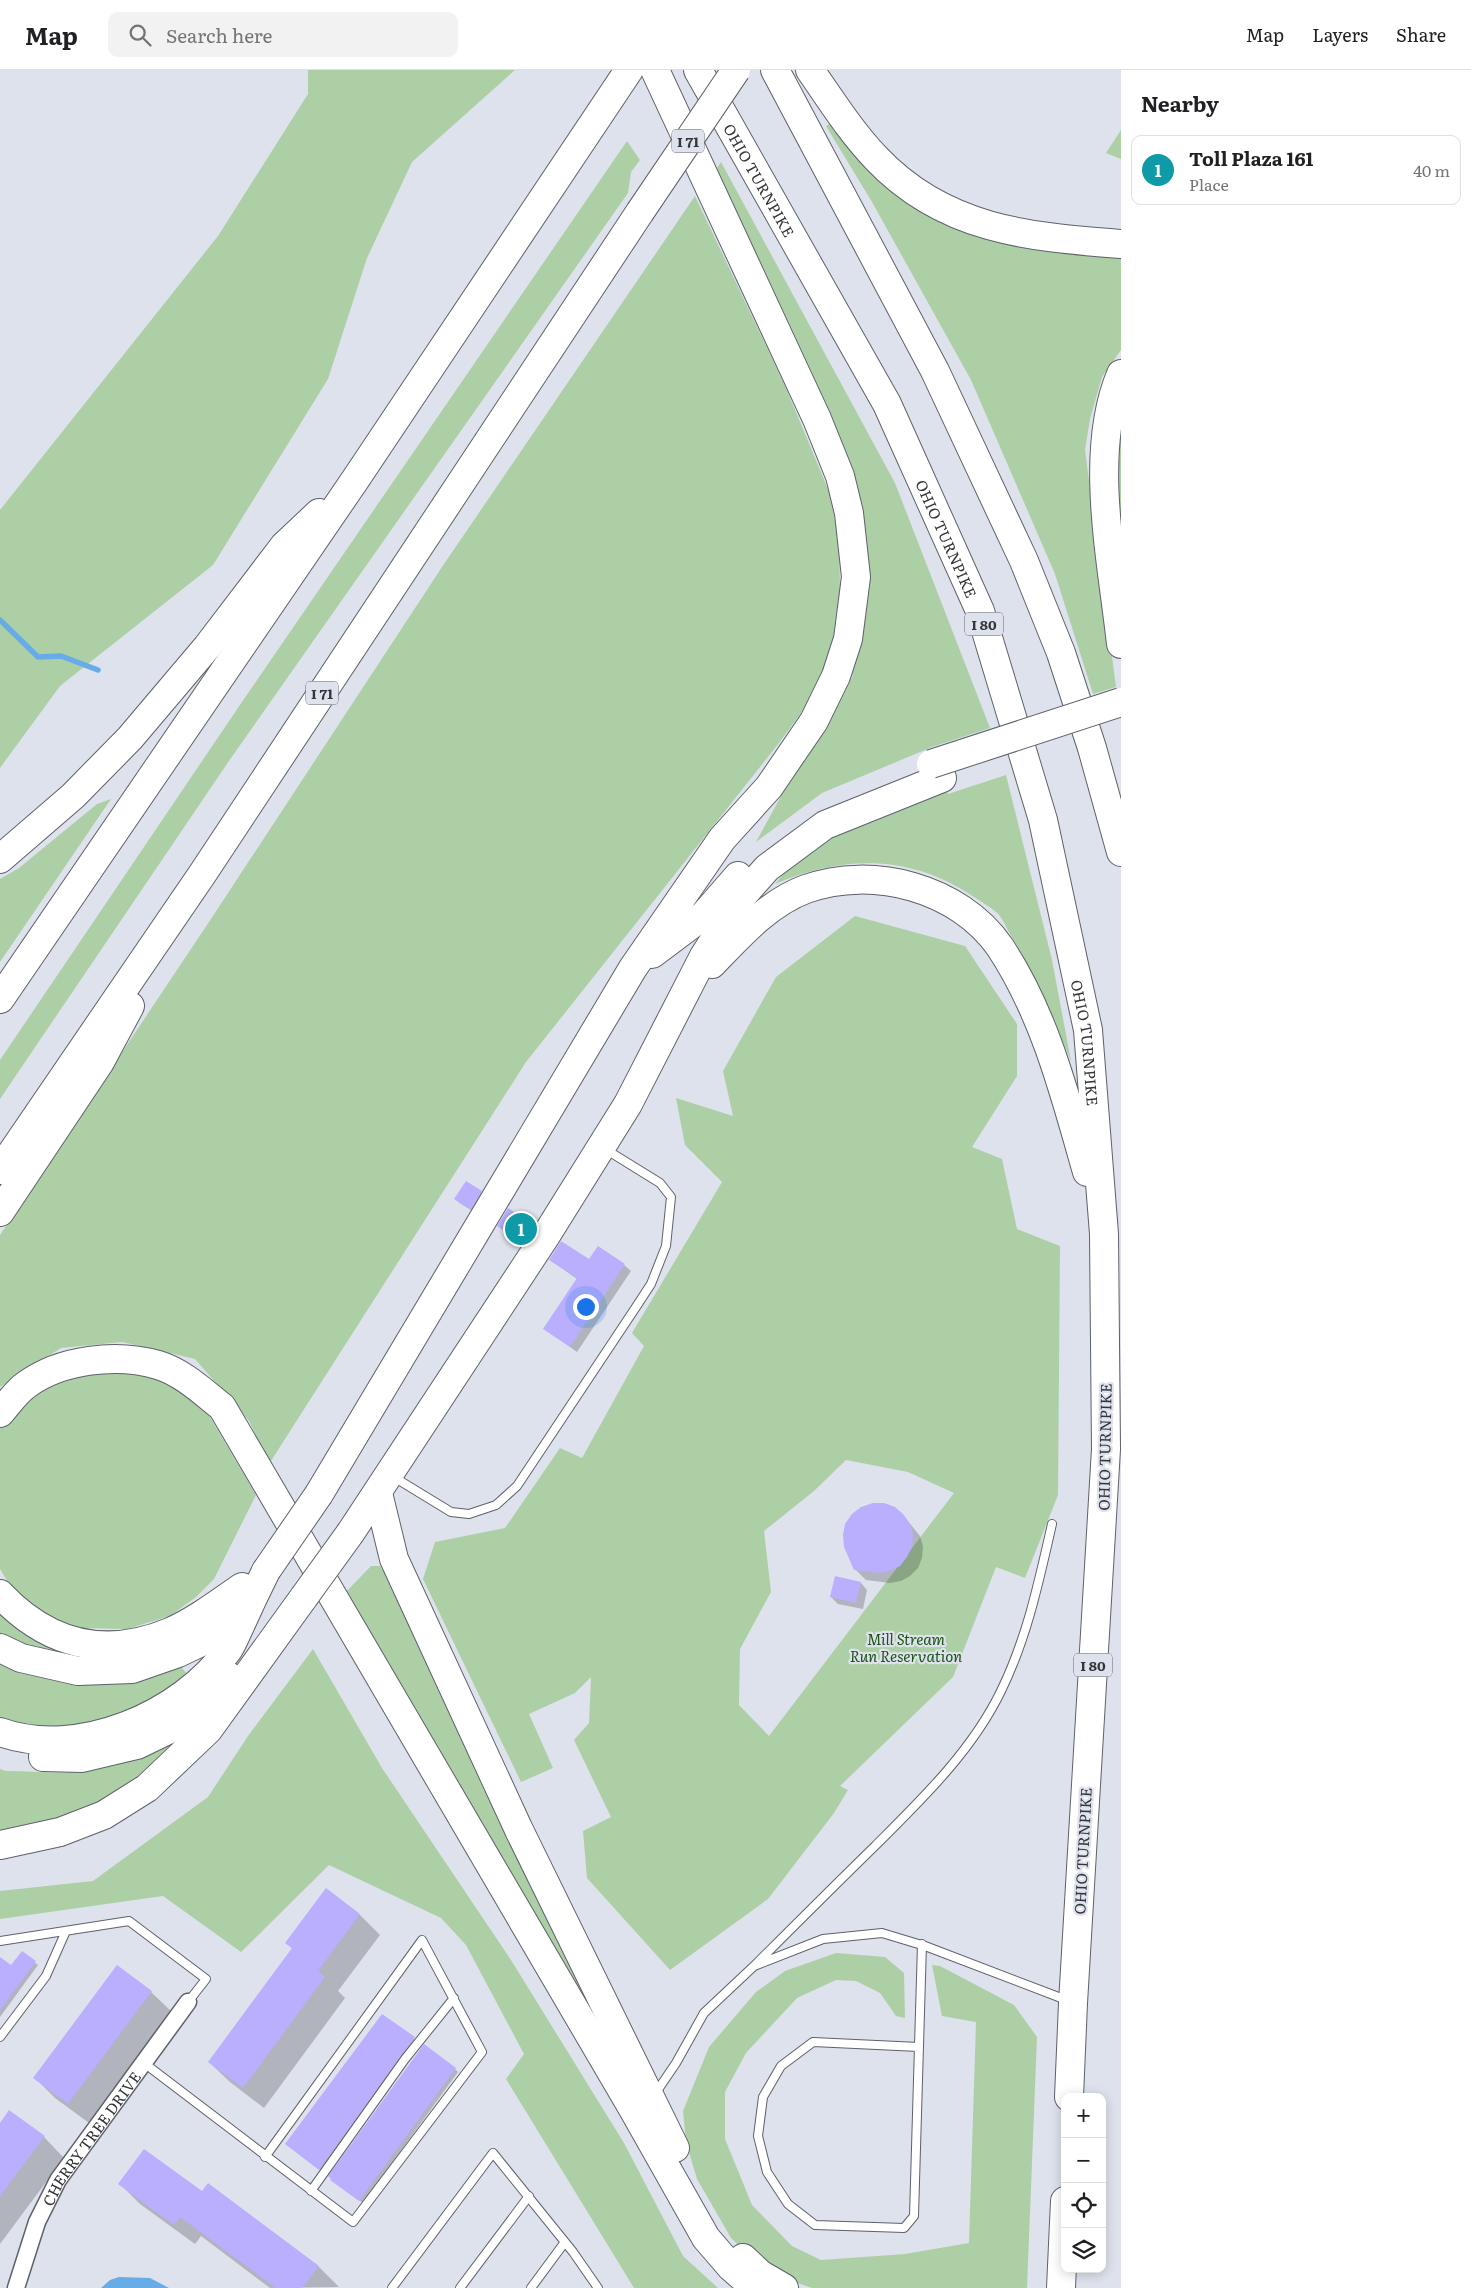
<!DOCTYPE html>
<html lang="en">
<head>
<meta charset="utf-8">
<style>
  body { margin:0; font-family:Literata,serif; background:#f2f2f2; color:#202124 }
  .controls { position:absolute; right:15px; bottom:15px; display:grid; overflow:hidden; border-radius:10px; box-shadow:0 2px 12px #0003 }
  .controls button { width:45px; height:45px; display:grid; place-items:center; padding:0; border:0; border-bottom:1px solid #e0e0e0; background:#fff; color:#202124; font:25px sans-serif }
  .you { position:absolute; left:585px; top:1236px; width:18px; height:18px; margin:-12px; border:4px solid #fff; border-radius:50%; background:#1a73e8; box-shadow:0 0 0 8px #1a73e833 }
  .badge { display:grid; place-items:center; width:32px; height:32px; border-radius:50%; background:#0b8043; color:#fff; font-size:16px; font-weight:700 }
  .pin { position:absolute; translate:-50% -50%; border:2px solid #fff; box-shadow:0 1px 5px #0006 }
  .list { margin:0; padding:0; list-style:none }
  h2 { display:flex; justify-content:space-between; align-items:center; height:65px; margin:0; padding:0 20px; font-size:21px }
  h2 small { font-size:16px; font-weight:400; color:#757577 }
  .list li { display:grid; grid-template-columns:32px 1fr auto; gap:15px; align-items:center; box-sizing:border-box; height:70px; margin:0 10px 10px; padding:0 10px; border:1px solid #e0e0e0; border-radius:10px }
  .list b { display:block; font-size:19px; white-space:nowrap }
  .list p { margin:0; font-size:16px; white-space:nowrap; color:#757577 }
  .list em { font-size:16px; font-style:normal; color:#757577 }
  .icon { flex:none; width:28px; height:28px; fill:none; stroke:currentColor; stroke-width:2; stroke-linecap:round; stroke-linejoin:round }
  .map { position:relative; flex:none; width:1121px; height:2218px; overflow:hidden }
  header { display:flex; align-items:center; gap:30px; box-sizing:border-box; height:70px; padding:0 25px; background:#fff; border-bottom:1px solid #e0e0e0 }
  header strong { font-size:24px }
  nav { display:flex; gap:28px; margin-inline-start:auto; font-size:18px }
  .search { width:350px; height:45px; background:#f2f2f2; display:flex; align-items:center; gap:12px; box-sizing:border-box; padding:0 18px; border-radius:10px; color:#757577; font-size:19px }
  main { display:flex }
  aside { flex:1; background:#fff }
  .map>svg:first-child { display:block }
</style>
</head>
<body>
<header>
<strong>Map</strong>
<div class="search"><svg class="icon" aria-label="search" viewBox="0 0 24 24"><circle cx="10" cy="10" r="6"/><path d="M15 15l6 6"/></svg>Search here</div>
<nav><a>Map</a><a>Layers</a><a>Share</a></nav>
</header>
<main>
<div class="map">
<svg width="1121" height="2218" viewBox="0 0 1121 2218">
  <rect width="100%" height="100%" fill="#dee2ec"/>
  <path fill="#adcfa6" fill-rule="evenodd" d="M308 0H515L412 92 367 188 328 309 213 495 60 616 0 698V440L218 166 308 24Z
    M835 51 892 118 1121 184V280L1102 307 1090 349 1085 380 1116 617 1093 624 1055 504 971 310 872 132 826 56Z
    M1121 60V89L1106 83Z
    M627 71 640 90 631 102 628 123 231 688 0 1029V990L244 629Z
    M721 92 895 413 990 658 932 677 822 723 756 772 818 658 852 608 867 509 713 104Z
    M695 126 786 318 830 424 839 472 841 561 812 628 779 673 526 992 269 1394 249 1351 195 1289 122 1272 61 1278 0 1317V1165L207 855 444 494Z
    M1121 330V467L1115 430Z
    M1006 705 1052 890 1071 991C1052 947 1036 904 1010 864 1006 857 1002 847 996 842 989 836 981 832 974 827 910 784 844 785 775 814 816 762 886 741 946 718L948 724Z
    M111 729 0 892V809L19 798 97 734Z
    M855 846 965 876 1017 954V1006L972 1077 1002 1089 1017 1159 1060 1176 1058 1425 1025 1508 996 1497 953 1607 840 1716 848 1720 834 1743 768 1829 670 1900 587 1808 583 1761 611 1747 574 1670 589 1653 591 1607 575 1623 529 1644 553 1698 521 1712 423 1509 435 1472 505 1458 560 1378 582 1388 644 1276 632 1263 722 1112 685 1075 676 1028 733 1046 723 1001 776 907ZM846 1390 908 1402 954 1423 769 1666 739 1635 740 1579 771 1522 764 1461 814 1421Z
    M75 1298 157 1305 204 1337 256 1425 214 1509 196 1527 170 1546 127 1559 81 1558 50 1547 12 1519 0 1499V1355L20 1331Z
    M371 1496H380L389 1510 598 1945 591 1952 345 1523Z
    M0 1542 89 1582 78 1587 18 1576 0 1566Z
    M313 1579 382 1698 511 1890 624 2073 683 2186 718 2218H634L506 2009 524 1984 466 1875 441 1848 329 1795 241 1882 163 1826 0 1849V1821L93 1811 208 1727 248 1666Z
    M0 1590 176 1591 188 1605 148 1633 96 1652 48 1660 0 1649Z
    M200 1655 130 1717 86 1738 0 1770V1699L6 1701C37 1701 72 1706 102 1698 136 1688 168 1670 200 1655Z
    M836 1883 885 1887 904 1903 905 1948 896 1946 880 1923 856 1911 836 1910 797 1928 746 1983 725 2022V2069L752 2135 792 2176 821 2190 905 2184 969 2173 976 1952 942 1946 932 1895 940 1896 1014 1935 1037 1967 1027 2218H812L768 2203 731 2168 697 2109 686 2072 683 2041 709 1977 756 1922 785 1901Z"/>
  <path fill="#67ace7" d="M119 2207 150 2208 169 2218H101L110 2210Z"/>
  <path fill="#0003" d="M481 1122 484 1125 474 1142 458 1132Z
    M498 1156H534L536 1159 526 1175Z
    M550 1190 624 1195 631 1201 577 1282 545 1259 577 1209Z
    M903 1445 920 1466 923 1476 922 1488 918 1498 910 1506 901 1511 890 1513 866 1510 855 1499Z
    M861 1513 867 1520 863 1539 838 1534 831 1527Z
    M326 1819 360 1845 380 1865 338 1921 345 1928 264 2038 230 2012 209 1992 293 1879 286 1873Z
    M22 1883 38 1895 0 1947V1888L12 1897Z
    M118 1897 151 1922 172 1942 89 2053 55 2028 35 2008Z
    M382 1945 417 1971 323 2102 290 2077Z
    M455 1999 458 2002 363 2133 335 2113Z
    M0 2055 44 2067 64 2088 0 2174Z
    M120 2114 202 2122 318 2196 339 2217 270 2218 201 2166 195 2174 140 2134Z"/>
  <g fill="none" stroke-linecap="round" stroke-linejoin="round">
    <path stroke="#67ace7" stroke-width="5.5" d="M0 550 38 587 61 586 98 600"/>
  </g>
  <path fill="#b9affe" d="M466 1111 482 1121 471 1140 454 1129Z
    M508 1138 534 1155 522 1173 497 1156Z
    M561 1171 589 1189 598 1176 625 1194 570 1277 543 1259 577 1208 549 1190Z
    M873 1433H884L895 1437 904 1445 910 1454 913 1465 912 1477 907 1487 900 1496 890 1501 879 1503 854 1500 844 1477 843 1465 845 1454 852 1444 861 1437Z
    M835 1506 861 1512 856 1533 830 1527Z
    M326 1818 360 1844 318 1901 325 1907 243 2018 208 1992 292 1878 285 1873Z
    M22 1881 36 1891 0 1940V1887L11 1895Z
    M117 1895 152 1921 68 2034 33 2008Z
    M382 1944 415 1967 319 2100 285 2074Z
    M424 1974 456 1998 359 2131 330 2110 331 2109 328 2106Z
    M9 2040 45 2066 0 2126V2053Z
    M144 2079 202 2121 208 2113 319 2196 302 2218H276L180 2147 174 2155 118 2114Z"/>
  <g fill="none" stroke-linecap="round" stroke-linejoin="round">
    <defs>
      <path id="service" d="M392 1406 451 1442 469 1444 496 1435 517 1416 636 1237 651 1214 666 1176 671 1127 660 1113 605 1079
        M0 1871 129 1851 206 1909 188 1932
        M754 1896C794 1856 834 1816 875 1776 922 1729 972 1681 1001 1621 1027 1568 1039 1511 1052 1454
        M0 1967 46 1906 66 1861
        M919 1977 813 1972 781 1996 763 2027 758 2066 767 2102 788 2134 815 2155 904 2158 914 2146 922 1874
        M144 1993 353 2152 482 1982 422 1870 265 2087
        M655 2024 676 1993 704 1943 754 1896 823 1869 882 1863 925 1876 1069 1931
        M311 2121 405 1989 454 1928
        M392 2218 493 2083 573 2182 598 2218
        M460 2218 529 2126
        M531 2218 565 2172"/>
      <g id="minor">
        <path id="s1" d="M16 2218 37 2152 58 2110 188 1932"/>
      </g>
      <g id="motorway">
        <path id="s2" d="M698 0 887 334 980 541 1043 750 1088 960 1104 1164 1106 1379 1073 1933 1069 2027"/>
        <path d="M775 0 935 301 1024 491 1061 583 1092 678 1121 782"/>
        <path d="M810 0C831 30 851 62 876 88 944 160 1029 167 1121 174"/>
        <path d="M1121 304C1088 382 1112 491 1121 574"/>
        <path d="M0 789 73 726 130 668 207 577 284 476 319 443"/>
        <path d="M652 884 704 845 738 806"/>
        <path d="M712 894C739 866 768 833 806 819 873 795 959 818 1000 877 1045 945 1065 1025 1087 1102"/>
        <path d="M0 929 355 410 629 0"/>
        <path d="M0 1100 203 803 640 142"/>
        <path d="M0 1142 100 992 130 936"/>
        <path d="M0 1343C8 1334 16 1322 26 1315 61 1289 117 1283 158 1295 182 1302 203 1322 222 1337L633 2039 706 2168 731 2197 755 2218"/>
        <path d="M378 1423 394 1489 519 1760 675 2078"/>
        <path d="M319 1424 633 898 722 769 769 717 814 651 836 606 848 569 856 507 849 443 840 406 817 349 655 0"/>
        <path d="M351 1462 545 1167 628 1034 704 886 743 825 767 798 825 755 942 708"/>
        <path d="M0 1524C48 1575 105 1589 170 1562 195 1551 219 1533 242 1517"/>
        <path d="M0 1578 21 1588 78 1601 132 1599 178 1583 199 1573 220 1558 241 1531"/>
        <path d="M0 1662C78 1690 182 1645 228 1580 233 1573 236 1564 240 1556 248 1538 257 1519 266 1501"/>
        <path d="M43 1687 82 1688 137 1675 168 1660 195 1640 230 1607"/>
        <path d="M0 1775 60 1762 104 1745 147 1718 208 1660 304 1527"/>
        <path d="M743 2188 760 2204 784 2218"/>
        <path d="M1061 2218 1065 2131"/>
      </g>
    </defs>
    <use href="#service" stroke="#5e616a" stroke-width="10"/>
    <use href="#minor" stroke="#5e616a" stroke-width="19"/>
    <use href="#motorway" stroke="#5e616a" stroke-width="30"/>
    <use href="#service" stroke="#fff" stroke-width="8"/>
    <use href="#minor" stroke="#fff" stroke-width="16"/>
    <use href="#motorway" stroke="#fff" stroke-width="28"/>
    <defs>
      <path id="motorway-bridge" d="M640 142 736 0
        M931 694 1121 632
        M266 1501 319 1424
        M304 1527 351 1462"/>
    </defs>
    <use href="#motorway-bridge" stroke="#5e616a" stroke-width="30" stroke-linecap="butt"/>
    <use href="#motorway-bridge" stroke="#fff" stroke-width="28"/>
  </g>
  <g text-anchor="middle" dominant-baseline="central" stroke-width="4.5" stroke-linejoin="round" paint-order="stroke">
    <g fill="#dee2ec" stroke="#67696f" stroke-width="1">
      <rect x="672" y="59.5" width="32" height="23" rx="4"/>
      <rect x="965" y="542.5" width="38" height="23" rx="4"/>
      <rect x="306" y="611.5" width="32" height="23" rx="4"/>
      <rect x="1074" y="1583.5" width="38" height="23" rx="4"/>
    </g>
    <g font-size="14" font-weight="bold" fill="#343539">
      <text x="688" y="71">I 71</text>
      <text x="984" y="554">I 80</text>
      <text x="322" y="623">I 71</text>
      <text x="1093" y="1595">I 80</text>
    </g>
    <g font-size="15" fill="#343539" stroke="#dee2ec">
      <text stroke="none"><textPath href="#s2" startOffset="126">OHIO TURNPIKE</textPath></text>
      <text stroke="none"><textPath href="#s2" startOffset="531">OHIO TURNPIKE</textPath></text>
      <text stroke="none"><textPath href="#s2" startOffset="1056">OHIO TURNPIKE</textPath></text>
      <text transform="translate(1104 1377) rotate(-89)">OHIO TURNPIKE</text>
      <text transform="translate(1082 1781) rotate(-87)">OHIO TURNPIKE</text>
      <text stroke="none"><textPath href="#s1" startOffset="169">CHERRY TREE DRIVE</textPath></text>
    </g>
    <g font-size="15" font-style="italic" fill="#1a5210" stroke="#dee2ec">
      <text x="906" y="1568">Mill Stream<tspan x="906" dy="17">Run Reservation</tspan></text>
    </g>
  </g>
</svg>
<div class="controls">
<button>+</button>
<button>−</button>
<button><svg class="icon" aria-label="locate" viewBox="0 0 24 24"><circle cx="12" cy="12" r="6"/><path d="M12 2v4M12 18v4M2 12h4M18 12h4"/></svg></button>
<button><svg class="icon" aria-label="layers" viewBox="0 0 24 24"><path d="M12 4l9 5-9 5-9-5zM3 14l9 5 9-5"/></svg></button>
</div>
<div class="you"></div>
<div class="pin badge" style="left:521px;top:1159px;background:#0f9aa8">1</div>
</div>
<aside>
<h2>Nearby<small></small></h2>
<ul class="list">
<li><span class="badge" style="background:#0f9aa8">1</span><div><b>Toll Plaza 161</b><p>Place</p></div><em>40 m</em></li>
</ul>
</aside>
</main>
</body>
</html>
